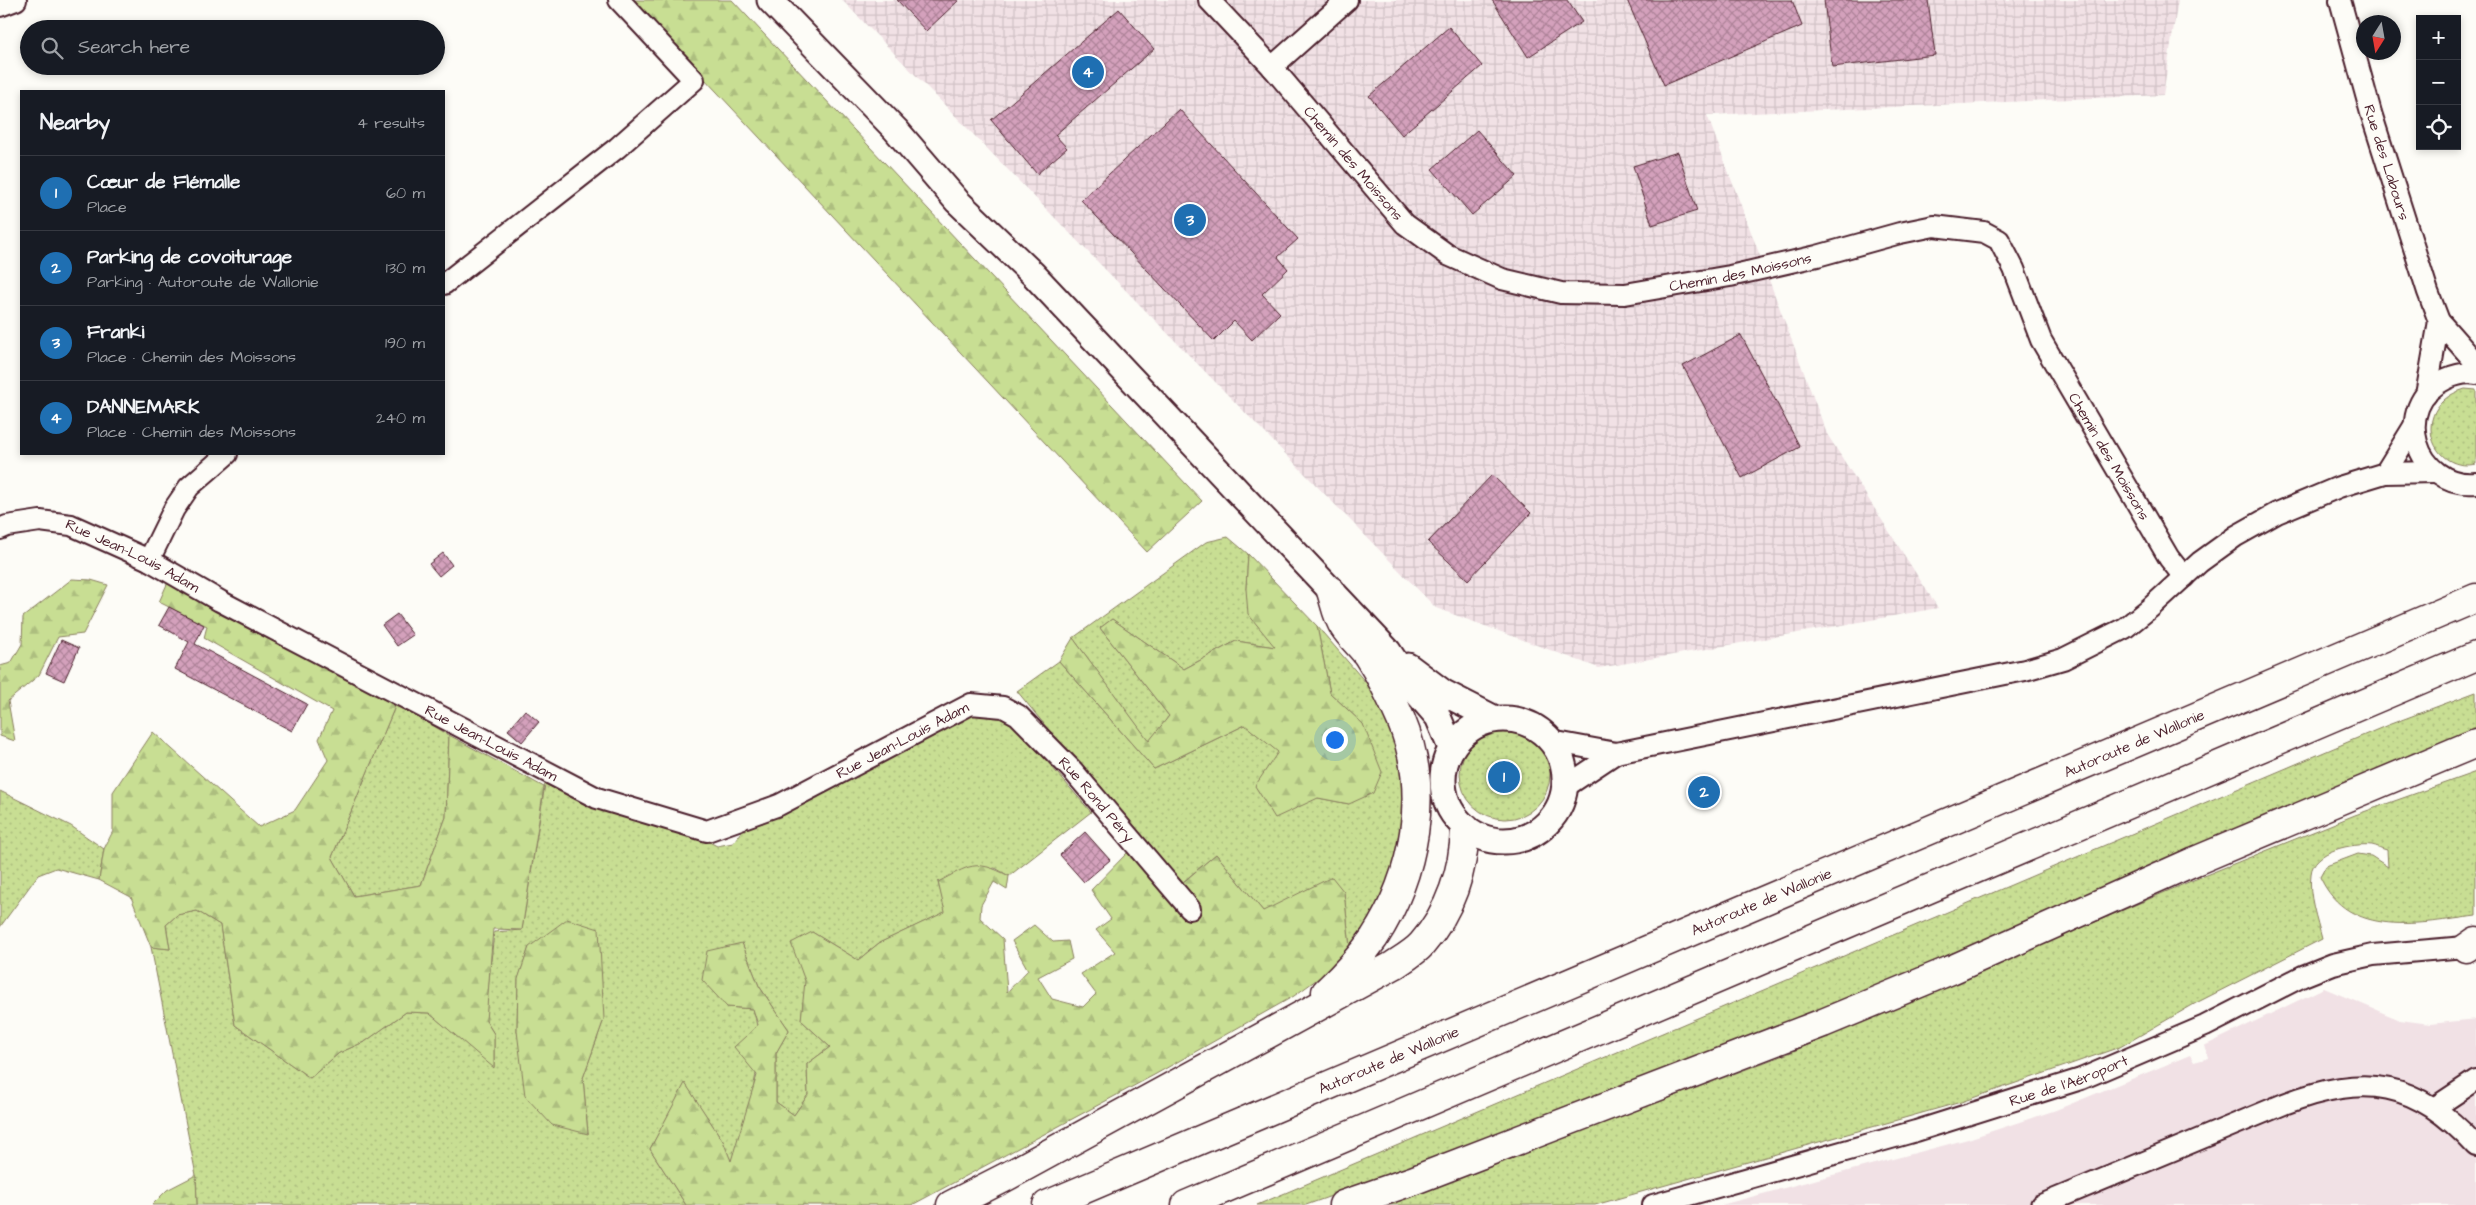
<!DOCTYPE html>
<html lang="en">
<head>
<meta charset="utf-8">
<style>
  body { margin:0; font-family:"Architects Daughter",sans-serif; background:#242831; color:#f1f3f6 }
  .controls { position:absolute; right:15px; top:15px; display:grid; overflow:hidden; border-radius:0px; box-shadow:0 2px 8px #0003 }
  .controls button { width:45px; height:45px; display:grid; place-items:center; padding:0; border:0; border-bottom:1px solid #363941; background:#171b24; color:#f1f3f6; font:25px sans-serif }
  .compass { position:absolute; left:2356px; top:15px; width:45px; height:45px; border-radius:50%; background:#171b24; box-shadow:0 2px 8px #0003; rotate:191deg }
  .you { position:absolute; left:1334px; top:739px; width:18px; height:18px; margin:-12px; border:4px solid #fff; border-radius:50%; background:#1a73e8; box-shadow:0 0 0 8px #1a73e833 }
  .badge { display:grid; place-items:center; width:32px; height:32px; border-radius:50%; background:#1f6fb2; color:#fff; font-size:16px; font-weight:700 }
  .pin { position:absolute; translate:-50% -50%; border:2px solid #fff; box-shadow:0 1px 5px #0006 }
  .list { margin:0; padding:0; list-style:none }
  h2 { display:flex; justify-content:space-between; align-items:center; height:65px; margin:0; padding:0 20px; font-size:21px }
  h2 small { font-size:16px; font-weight:400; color:#9ea1a6 }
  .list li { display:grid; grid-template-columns:32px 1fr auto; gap:15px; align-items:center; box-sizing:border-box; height:75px; padding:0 20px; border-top:1px solid #363941 }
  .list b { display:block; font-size:19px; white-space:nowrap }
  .list p { margin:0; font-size:16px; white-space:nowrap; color:#9ea1a6 }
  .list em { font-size:16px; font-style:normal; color:#9ea1a6 }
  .icon { flex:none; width:28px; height:28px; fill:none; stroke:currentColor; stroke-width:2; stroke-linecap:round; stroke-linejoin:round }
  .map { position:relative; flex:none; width:2476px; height:1205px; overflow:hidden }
  .search { position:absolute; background:#171b24; box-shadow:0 2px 8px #0003; left:20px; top:20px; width:425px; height:55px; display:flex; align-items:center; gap:12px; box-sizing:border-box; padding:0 18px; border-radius:28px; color:#9ea1a6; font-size:19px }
  .panel { position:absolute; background:#171b24; box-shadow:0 2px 8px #0003; left:20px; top:90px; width:425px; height:365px; border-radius:0px }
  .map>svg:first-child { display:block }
</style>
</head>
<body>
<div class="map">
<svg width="2476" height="1205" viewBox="0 0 2476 1205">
  <defs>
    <pattern id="industrial-grid" width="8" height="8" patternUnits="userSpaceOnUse" patternTransform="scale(1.25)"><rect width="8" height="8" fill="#f1e1e5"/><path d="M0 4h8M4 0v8" fill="none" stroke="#d0c1c5"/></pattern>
    <pattern id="grass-dots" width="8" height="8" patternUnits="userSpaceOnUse" patternTransform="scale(1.25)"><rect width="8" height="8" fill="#c8de93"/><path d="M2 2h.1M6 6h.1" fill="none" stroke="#adbe7f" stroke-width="1.8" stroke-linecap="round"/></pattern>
    <pattern id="forest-firs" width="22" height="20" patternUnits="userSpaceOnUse" patternTransform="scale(1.25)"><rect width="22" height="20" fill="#c8de93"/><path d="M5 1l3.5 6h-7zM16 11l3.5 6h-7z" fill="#adbe7f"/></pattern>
    <pattern id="building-cross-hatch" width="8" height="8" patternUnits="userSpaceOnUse" patternTransform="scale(1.25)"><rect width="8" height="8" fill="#d4a1bc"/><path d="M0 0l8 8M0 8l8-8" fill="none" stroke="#ae8399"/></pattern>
  </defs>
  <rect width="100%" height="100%" fill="#fdfcf7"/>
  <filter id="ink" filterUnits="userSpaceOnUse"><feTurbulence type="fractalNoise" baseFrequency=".02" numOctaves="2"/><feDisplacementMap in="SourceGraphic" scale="10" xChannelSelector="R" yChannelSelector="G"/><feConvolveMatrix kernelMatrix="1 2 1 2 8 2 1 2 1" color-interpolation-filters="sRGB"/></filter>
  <g filter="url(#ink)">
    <path fill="#f1e1e5" d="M2324 988 2400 1020 2430 1024 2476 1019V1205H1721L1968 1139 2056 1110 2190 1055 2194 1062 2209 1058 2204 1046Z"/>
    <path fill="url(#industrial-grid)" d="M842 0H2178L2163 95 1707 115 1827 434 1938 608 1599 668 1436 608Z"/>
    <path fill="url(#grass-dots)" stroke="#897e5f" fill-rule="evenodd" d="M2465 389 2476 390V464C2429 474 2409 405 2465 389Z
      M1228 537 1248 554 1246 589 1275 647 1236 641 1184 669 1112 619 1100 628 1169 716 1149 742 1073 638 1206 542Z
      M1317 626 1392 713 1411 798 1400 861 1375 916 1350 948 1344 892 1263 911 1216 854 1177 887 1017 691 1059 661 1154 769 1245 725 1279 752 1318 798 1349 804 1363 724 1330 693Z
      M2476 692V734L1983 946 1484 1142 1306 1205H1257L2388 725Z
      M396 704 449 735 446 817 421 885 354 896 332 857Z
      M973 713H996L1012 721 1091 812 1009 876 995 868 938 882 946 912 879 943 858 960 812 932 801 1020 830 1047 807 1064 808 1095 794 1115 776 1102V1053L789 1030 759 986 742 943 727 1007 753 1009C769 1060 746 1113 731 1162L723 1141 685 1084 650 1149 686 1205H197L196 1175 151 947 170 949 166 925 177 915 197 911 220 925 235 1025 310 1078 339 1053 366 1041 406 1012 429 1013 494 1067V1034L485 1019 494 932 522 930 545 784 604 812 688 831 717 846 733 843 745 826ZM529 947 604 1019 583 1078 588 1134 517 1031 518 980Z
      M1460 774a45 45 0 1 1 90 0a45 45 0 1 1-90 0Z
      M2476 772V916C2421 923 2349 940 2320 877L2326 866 2358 854 2371 856 2388 867 2387 850C2382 849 2377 846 2372 845 2353 843 2313 850 2311 874 2308 895 2317 919 2322 939L2196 1003 2120 1047 1961 1102 1595 1205H1386L1789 1053 2191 881 2355 815Z
      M0 791 71 826 104 849 99 880 56 868 38 875 0 927Z"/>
    <path fill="url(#forest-firs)" stroke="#897e5f" d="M631 0H732L1202 501 1147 552Z
      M1248 554 1317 626 1330 693 1363 724 1382 772 1373 793 1349 804 1318 798 1275 818 1255 786 1278 752 1245 725 1154 769 1059 661 1073 638 1149 741 1169 716 1100 628 1112 619 1184 669 1236 641 1275 647 1248 614 1246 589Z
      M72 579 91 580 108 585 83 634 58 637 39 675 8 701 15 741 0 736V666L11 663 22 644 23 617Z
      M168 582 396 704 332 857 354 896 421 885 446 817 449 735 544 787 522 930 493 929 486 1021 494 1034V1068L429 1013 406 1012 366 1041 339 1053 310 1078 235 1025 220 925 197 911 177 915 166 925 170 949 151 947 131 897 99 880 104 849 113 831V792L153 732 259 827 295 810 328 760 319 739 332 711 204 638 207 626 159 602Z
      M1128 852 1166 897 1216 854 1263 911 1332 877 1344 892 1350 948 1327 972 1294 996 1156 1074 912 1205H686L650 1149 685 1083 723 1141 731 1161 757 1075 734 1047 758 1025 753 1009 727 1007 702 980 707 951 742 943 759 986 789 1030 776 1053V1102L794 1115 808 1095 807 1064 830 1047 801 1020 805 981 791 943 812 932 858 960 879 943 945 912 938 882C969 866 975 858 1009 876L1007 890 994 882 981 905 980 918 1003 939 1007 992 1028 970 1012 941 1034 925 1053 942 1068 941 1072 959 1038 977 1052 999 1083 1007 1096 994 1081 974 1115 952 1096 930 1111 919 1091 890Z
      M567 919 599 929 604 1019 583 1078 588 1134 552 1125 525 1096 517 1031 518 979 529 947Z
      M196 1175 197 1205H152L167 1190Z"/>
    <path fill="url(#building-cross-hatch)" stroke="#4a1f2b" d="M897 0H959L926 31Z
      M1492 0H1567L1582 22 1528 57Z
      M1627 0H1792L1802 26 1664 85Z
      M1824 0H1928L1935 55 1832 67Z
      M1119 9 1154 49 1055 135 1067 148 1037 174 991 120Z
      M1449 27 1482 66 1402 135 1369 96Z
      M1179 109 1298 239 1278 257 1288 269 1262 294 1280 313 1252 340 1234 321 1214 341 1081 200Z
      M1477 130 1517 176 1472 215 1432 169Z
      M1678 152 1697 211 1652 225 1633 166Z
      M1741 335 1800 447 1742 478 1683 366Z
      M1492 475 1531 513 1468 580 1428 542Z
      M443 553 452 565 439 576 429 564Z
      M169 607 204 625 195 644 307 704 292 731 175 669 189 642 159 625Z
      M397 614 413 635 397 646 382 625Z
      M61 640 79 648 64 681 46 673Z
      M525 710 539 722 522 742 508 730Z
      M1085 832 1110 860 1084 882 1060 855Z"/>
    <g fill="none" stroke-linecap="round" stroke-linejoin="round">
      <defs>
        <g id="minor">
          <path id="s1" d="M1209 0 1272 67 1405 224 1448 255 1502 279 1561 293 1625 294 1730 276 1817 256 1900 233 1934 226 1984 232 1999 240 2014 269 2041 340 2169 558 2184 577"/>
          <path id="s2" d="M2340 0 2371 113 2428 292 2439 321 2476 363"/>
          <path d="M0 6 16 0"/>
          <path d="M1272 67 1347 0"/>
          <path d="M444 284 617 148 694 80 619 0"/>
          <path d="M2476 374C2466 372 2455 375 2446 379 2390 405 2415 489 2476 483"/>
          <path d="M2426 395 2439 321"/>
          <path d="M2385 473 2414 426"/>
          <path id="s3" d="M0 529 7 526 40 521 71 525 149 560 220 601 597 798 707 831 779 805 971 704 1003 707 1018 715 1073 771 1190 909"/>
          <path d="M149 560 174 509 189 487 227 454"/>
          <path d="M1551 741 1616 753 2025 670 2063 659 2125 628 2150 608 2200 562 2236 536 2277 513 2339 487 2385 473 2435 472"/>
          <path d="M1565 787 1616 753"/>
          <path d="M2434 1108 2476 1080"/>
          <path id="s4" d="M1653 1205 1916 1131 2081 1079 2205 1026 2303 976 2333 964 2373 955 2476 946"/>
          <path d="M2041 1205 2284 1104C2366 1073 2415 1080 2476 1146"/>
        </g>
        <path id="major" d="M770 0 896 130 957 201 1033 274 1388 651 1412 687 1438 717 1451 748
          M1408 666 1444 693 1495 719
          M1443 780a61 61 0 1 1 122 0a61 61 0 1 1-122 0Z"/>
        <g id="highway">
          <path d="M2466 948 2476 941"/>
          <path d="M1326 992C1344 975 1360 958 1374 938 1415 875 1431 791 1401 720 1392 699 1381 676 1368 656 1361 646 1351 638 1344 627 1337 617 1335 603 1331 591"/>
          <path d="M951 1205 1004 1178 1394 965C1403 959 1415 952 1422 944 1450 912 1464 870 1465 828"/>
          <path id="s5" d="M1047 1205 2476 598"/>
          <path d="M1186 1205 2476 656"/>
          <path d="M1343 1205 1412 1181 1823 1023 1951 970 2195 861 2476 743"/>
        </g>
      </defs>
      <use href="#minor" stroke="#4a1f2b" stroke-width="24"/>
      <use href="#major" stroke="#4a1f2b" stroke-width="29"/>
      <use href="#highway" stroke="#4a1f2b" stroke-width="31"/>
      <use href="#minor" stroke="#fdfcf7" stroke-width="20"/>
      <use href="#major" stroke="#fdfcf7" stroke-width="25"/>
      <use href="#highway" stroke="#fdfcf7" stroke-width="28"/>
    </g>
  </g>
  <g text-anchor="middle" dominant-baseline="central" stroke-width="5" stroke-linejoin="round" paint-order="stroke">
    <g font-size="15" fill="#4a1f2b" stroke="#fdfcf7">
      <text stroke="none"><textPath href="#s2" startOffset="169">Rue des Labours</textPath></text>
      <text stroke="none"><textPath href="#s1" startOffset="218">Chemin des Moissons</textPath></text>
      <text stroke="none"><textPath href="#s1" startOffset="652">Chemin des Moissons</textPath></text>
      <text stroke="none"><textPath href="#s1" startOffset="1162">Chemin des Moissons</textPath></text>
      <text stroke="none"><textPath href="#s3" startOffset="141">Rue Jean-Louis Adam</textPath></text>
      <text stroke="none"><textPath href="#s3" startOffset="996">Rue Jean-Louis Adam</textPath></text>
      <text stroke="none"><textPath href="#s3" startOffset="546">Rue Jean-Louis Adam</textPath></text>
      <text stroke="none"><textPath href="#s5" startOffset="1181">Autoroute de Wallonie</textPath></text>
      <text stroke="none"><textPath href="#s3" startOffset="1238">Rue Rond Péry</textPath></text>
      <text stroke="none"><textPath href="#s5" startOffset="776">Autoroute de Wallonie</textPath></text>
      <text stroke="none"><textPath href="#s5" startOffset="371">Autoroute de Wallonie</textPath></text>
      <text stroke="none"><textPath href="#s4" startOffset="434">Rue de l'Aéroport</textPath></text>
    </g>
  </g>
</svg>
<div class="controls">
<button>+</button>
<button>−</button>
<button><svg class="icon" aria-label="locate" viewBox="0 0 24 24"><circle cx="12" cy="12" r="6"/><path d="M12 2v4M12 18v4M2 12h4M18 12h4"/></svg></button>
</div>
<svg class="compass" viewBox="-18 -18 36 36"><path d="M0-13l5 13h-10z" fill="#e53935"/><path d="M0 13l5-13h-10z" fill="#9ea1a6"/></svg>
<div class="you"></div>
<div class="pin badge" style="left:1504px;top:777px">1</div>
<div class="pin badge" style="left:1704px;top:792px">2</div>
<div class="pin badge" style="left:1190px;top:220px">3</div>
<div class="pin badge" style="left:1088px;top:72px">4</div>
<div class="search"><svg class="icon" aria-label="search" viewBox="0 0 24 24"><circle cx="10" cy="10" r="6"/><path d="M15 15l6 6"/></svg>Search here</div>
<section class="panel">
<h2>Nearby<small>4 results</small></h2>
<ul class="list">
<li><span class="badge">1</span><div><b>Cœur de Flémalle</b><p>Place</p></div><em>60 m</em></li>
<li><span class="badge">2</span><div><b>Parking de covoiturage</b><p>Parking · Autoroute de Wallonie</p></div><em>130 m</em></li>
<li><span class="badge">3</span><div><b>Franki</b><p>Place · Chemin des Moissons</p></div><em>190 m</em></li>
<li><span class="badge">4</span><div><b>DANNEMARK</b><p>Place · Chemin des Moissons</p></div><em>240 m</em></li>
</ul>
</section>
</div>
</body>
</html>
